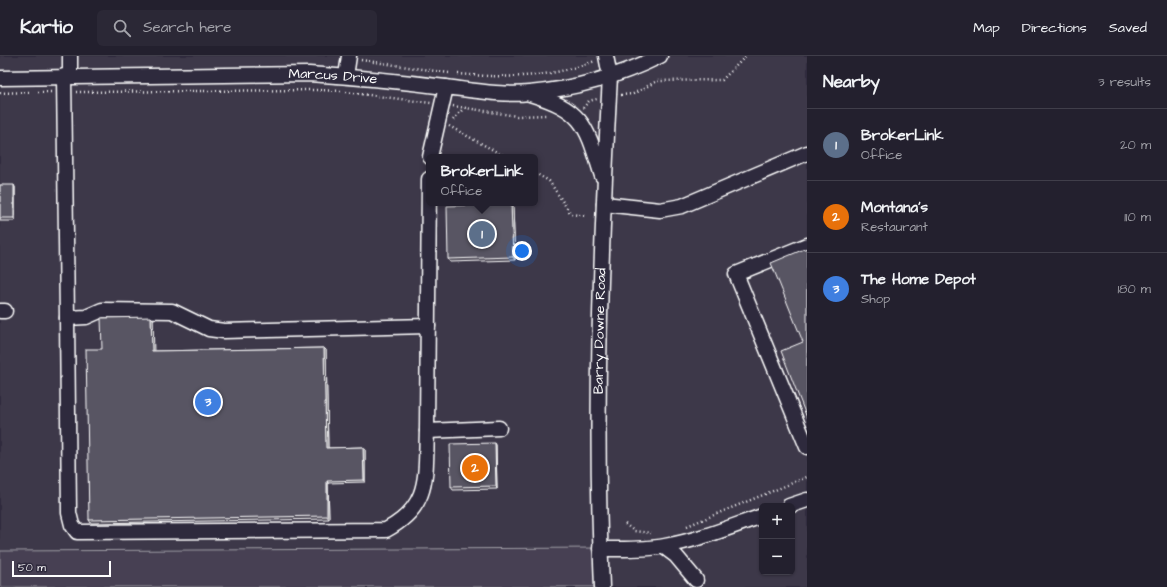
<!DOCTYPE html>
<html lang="en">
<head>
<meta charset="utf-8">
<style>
  body { margin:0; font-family:"Architects Daughter",sans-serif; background:#2b2836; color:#f1f3f6 }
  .controls { position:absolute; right:12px; bottom:12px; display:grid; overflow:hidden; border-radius:6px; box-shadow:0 1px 3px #0004 }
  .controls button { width:36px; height:36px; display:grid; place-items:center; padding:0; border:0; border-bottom:1px solid #403e4a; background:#23202e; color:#f1f3f6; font:20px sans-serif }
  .scale { position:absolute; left:12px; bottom:10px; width:99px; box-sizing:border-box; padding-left:4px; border:2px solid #fff; border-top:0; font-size:11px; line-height:14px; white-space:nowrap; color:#fff; -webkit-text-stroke:3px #2f2a3d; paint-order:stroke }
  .you { position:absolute; left:522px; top:195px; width:14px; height:14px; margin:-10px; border:3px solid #fff; border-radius:50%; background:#1a73e8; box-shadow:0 0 0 6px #1a73e833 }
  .badge { display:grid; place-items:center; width:26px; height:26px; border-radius:50%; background:#ffd166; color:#fff; font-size:13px; font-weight:700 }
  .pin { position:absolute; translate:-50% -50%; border:2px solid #fff; box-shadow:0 1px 4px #0006 }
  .popup { position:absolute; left:426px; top:98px; width:112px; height:52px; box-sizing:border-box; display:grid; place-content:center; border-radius:6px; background:#23202e; filter:drop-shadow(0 1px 3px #0005); font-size:13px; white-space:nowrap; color:#a3a3aa }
  .popup b { font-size:15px; color:#f1f3f6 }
  .popup::after { content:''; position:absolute; left:50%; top:100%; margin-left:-8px; border:8px solid transparent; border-top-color:#23202e }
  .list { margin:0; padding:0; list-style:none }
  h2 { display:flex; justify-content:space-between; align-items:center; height:52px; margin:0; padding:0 16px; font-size:17px }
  h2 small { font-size:13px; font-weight:400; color:#a3a3aa }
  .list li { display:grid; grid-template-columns:26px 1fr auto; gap:12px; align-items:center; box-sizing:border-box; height:72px; padding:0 16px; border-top:1px solid #403e4a }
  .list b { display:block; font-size:15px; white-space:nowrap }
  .list p { margin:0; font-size:13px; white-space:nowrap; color:#a3a3aa }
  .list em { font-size:13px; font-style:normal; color:#a3a3aa }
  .icon { flex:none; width:22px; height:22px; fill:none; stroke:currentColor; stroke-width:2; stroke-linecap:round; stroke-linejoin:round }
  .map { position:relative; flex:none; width:807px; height:531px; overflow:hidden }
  header { display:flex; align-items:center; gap:24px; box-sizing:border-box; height:56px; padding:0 20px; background:#23202e; border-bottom:1px solid #403e4a }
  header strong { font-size:19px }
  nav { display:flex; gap:22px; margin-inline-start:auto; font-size:14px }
  .search { width:280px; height:36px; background:#2b2836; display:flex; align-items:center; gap:10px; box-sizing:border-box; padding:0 14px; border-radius:6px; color:#a3a3aa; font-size:15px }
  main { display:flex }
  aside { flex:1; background:#23202e }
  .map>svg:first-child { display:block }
</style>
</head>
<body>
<header>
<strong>Kartio</strong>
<div class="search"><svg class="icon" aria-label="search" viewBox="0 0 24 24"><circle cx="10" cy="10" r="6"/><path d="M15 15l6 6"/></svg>Search here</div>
<nav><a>Map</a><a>Directions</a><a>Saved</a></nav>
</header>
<main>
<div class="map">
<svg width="807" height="531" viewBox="0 0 807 531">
  <rect width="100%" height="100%" fill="#2f2a3d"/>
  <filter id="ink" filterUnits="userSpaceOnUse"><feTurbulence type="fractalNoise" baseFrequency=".025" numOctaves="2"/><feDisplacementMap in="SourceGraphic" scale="8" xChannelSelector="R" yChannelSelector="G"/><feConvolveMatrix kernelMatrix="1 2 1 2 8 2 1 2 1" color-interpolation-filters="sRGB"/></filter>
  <g filter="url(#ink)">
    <path fill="#3c3749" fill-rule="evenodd" d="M0 0H807V531H603L601 492 0 495ZM429 101H535V147H429ZM762 450H792V516H762Z"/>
    <path fill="#464152" stroke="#a2a0a8" d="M601 492 603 531H0V495Z"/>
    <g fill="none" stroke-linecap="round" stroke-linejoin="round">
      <defs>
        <g id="minor">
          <path d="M70 0V20"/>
          <path d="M64 20 67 262 86 261 102 254 172 255 209 273 224 275 428 270"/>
          <path d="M346 20 349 0"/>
          <path id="s1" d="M0 22 309 18C354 21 399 25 445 31 470 34 504 40 529 37 573 33 620 20 660 0"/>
          <path d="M530 38C584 54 586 69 602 120"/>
          <path d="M430 101 446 31"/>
          <path d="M429 123 427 375 499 372"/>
          <path d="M604 148 660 154 682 150 807 97"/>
          <path d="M807 189 736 218 807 391"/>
          <path d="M0 255H5"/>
          <path d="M67 262 69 457 72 469 77 476 386 474C431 450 425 420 427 375"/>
          <path d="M789 450 807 444"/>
          <path d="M664 491 676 500 696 524"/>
          <path d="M600 493C622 493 644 494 665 490 699 484 730 471 762 460"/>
          <path id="s2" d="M602 531C594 361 601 190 610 20L606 0"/>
        </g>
      </defs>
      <use href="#minor" stroke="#fff" stroke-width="17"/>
      <path stroke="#fff" stroke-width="2.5" stroke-dasharray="1 3" stroke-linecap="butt" d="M361 4 449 17
        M458 18C510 22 545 23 595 5
        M38 36H51
        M76 36 318 34 341 35
        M346 36 431 47
        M0 37 31 36
        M621 39 633 38 657 25 722 24 746 0
        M453 50 517 60 548 59
        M583 52 589 45 597 43
        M453 64 464 52
        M449 70 506 101
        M535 117 549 125 571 158 586 160
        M625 468 634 475 651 477
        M687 470 807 421"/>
      <use href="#minor" stroke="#2f2a3d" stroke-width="14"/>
    </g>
    <path fill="#4d4956" stroke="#fff" d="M0 129 15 131V165H0Z
      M511 148 513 151 515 204 450 206 448 203Z
      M153 263V295L324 292 326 294 328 392 363 391 365 394V426L328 427 329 463 91 467 89 464Z
      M495 387 496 389 497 433 453 434 451 431Z"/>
    <path fill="#3e3c46" stroke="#fff" d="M14 129 15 131V165L14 162Z
      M511 148 513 151 515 204 513 201Z
      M151 261 153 263 154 297 152 295Z
      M324 292 326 294 328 395 326 392Z
      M495 387 496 389 497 433 496 430Z
      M363 391 365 394V426L364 424Z
      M327 425 328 427 329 463 327 460Z"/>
    <path fill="#595564" stroke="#fff" d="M0 129H14V162H0Z
      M511 148 513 201 448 203 447 150Z
      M807 192V362L781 295 803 286 771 207Z
      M151 261 152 295 324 292 326 392 363 391 364 424 327 425V460L89 464 86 293H102L101 262Z
      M495 387 496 430 451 431 450 388Z"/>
  </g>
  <g text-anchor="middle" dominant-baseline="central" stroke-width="3.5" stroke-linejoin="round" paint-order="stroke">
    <g font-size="14" fill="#fff" stroke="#2f2a3d">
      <text stroke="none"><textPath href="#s1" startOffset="333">Marcus Drive</textPath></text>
      <text stroke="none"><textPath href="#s2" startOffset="256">Barry Downe Road</textPath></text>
    </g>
  </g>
</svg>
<div class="controls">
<button>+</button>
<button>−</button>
</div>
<div class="scale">50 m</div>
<div class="you"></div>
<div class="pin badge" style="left:482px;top:178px;background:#5c6f8a">1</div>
<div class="popup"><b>BrokerLink</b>Office</div>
<div class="pin badge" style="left:475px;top:412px;background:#e8710a">2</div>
<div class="pin badge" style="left:208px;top:346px;background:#3f7fe0">3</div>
</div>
<aside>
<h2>Nearby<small>3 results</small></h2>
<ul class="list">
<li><span class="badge" style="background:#5c6f8a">1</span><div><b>BrokerLink</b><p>Office</p></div><em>20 m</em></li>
<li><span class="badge" style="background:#e8710a">2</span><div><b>Montana's</b><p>Restaurant</p></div><em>110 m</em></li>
<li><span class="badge" style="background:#3f7fe0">3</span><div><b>The Home Depot</b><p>Shop</p></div><em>180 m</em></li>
</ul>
</aside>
</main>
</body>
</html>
